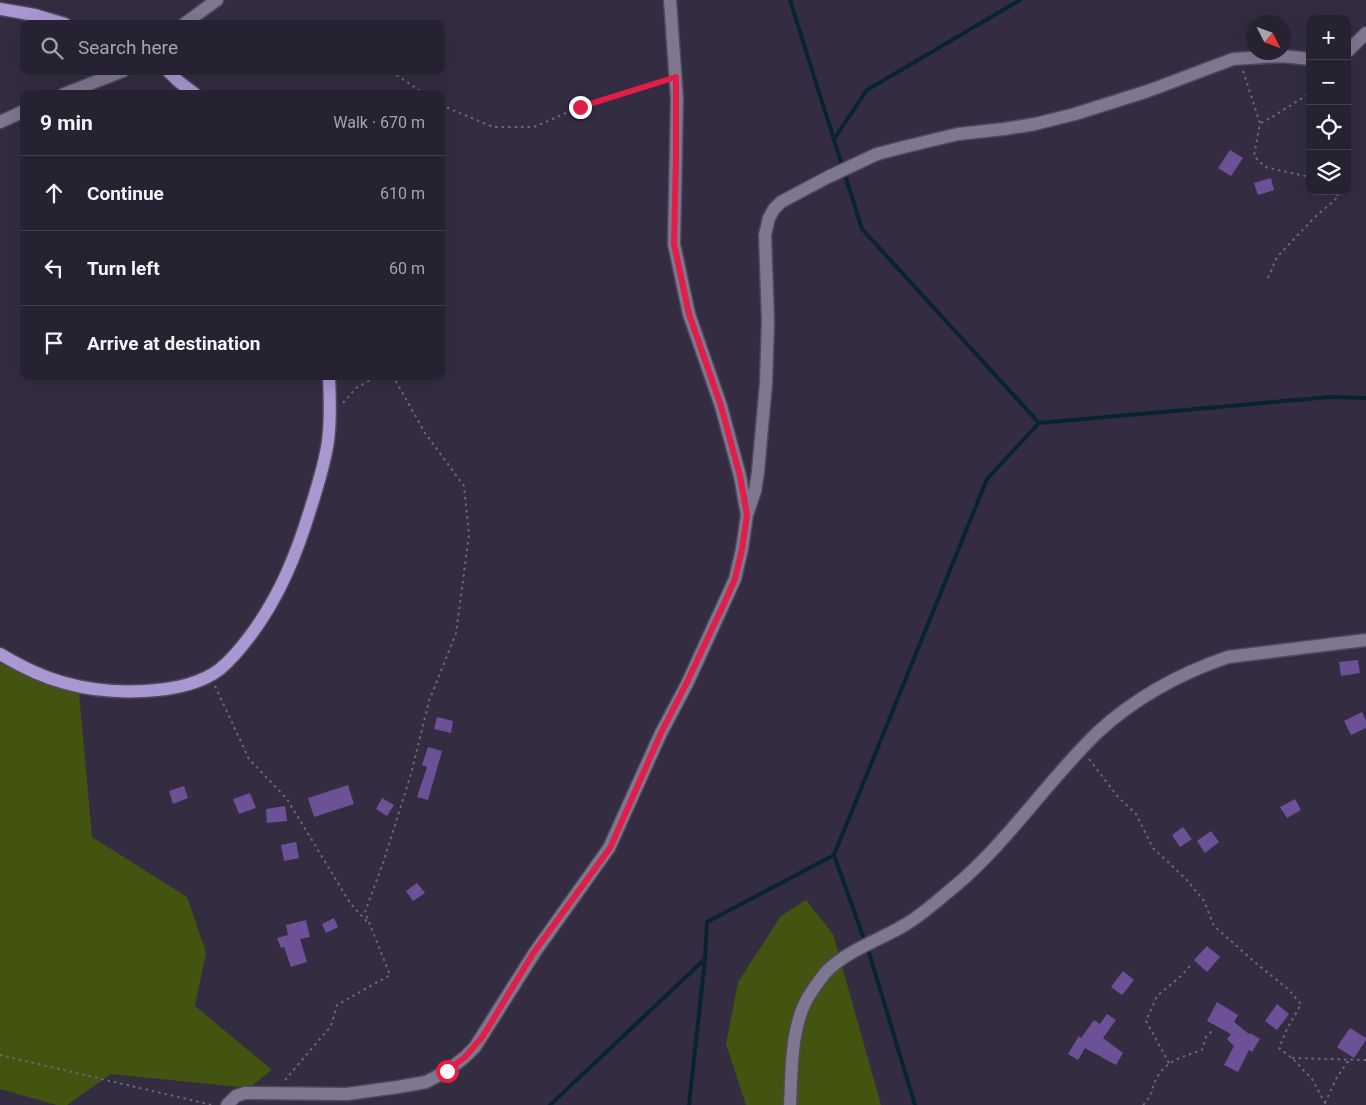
<!DOCTYPE html>
<html lang="en">
<head>
<meta charset="utf-8">
<style>
  body { margin:0; font-family:Roboto,sans-serif; background:#332f3e; color:#f1f3f6 }
  .controls { position:absolute; right:15px; top:15px; display:grid; overflow:hidden; border-radius:10px; box-shadow:0 5px 20px #0002 }
  .controls button { width:45px; height:45px; display:grid; place-items:center; padding:0; border:0; border-bottom:1px solid #433f4d; background:#272232; color:#f1f3f6; font:25px sans-serif }
  .compass { position:absolute; left:1246px; top:15px; width:45px; height:45px; border-radius:50%; background:#272232; box-shadow:0 5px 20px #0002; rotate:132deg }
  .stop { position:absolute; width:15px; height:15px; margin:-11px; border:4px solid #e11d48; border-radius:50%; background:#fff }
  .stop.end { background:#e11d48; border-color:#fff; box-shadow:0 1px 5px #0008 }
  .list { margin:0; padding:0; list-style:none }
  h2 { display:flex; justify-content:space-between; align-items:center; height:65px; margin:0; padding:0 20px; font-size:21px }
  h2 small { font-size:16px; font-weight:400; color:#a4a4ac }
  .list li { display:grid; grid-template-columns:32px 1fr auto; gap:15px; align-items:center; box-sizing:border-box; height:75px; padding:0 20px; border-top:1px solid #433f4d }
  .list b { display:block; font-size:19px; white-space:nowrap }
  .list em { font-size:16px; font-style:normal; color:#a4a4ac }
  .icon { flex:none; width:28px; height:28px; fill:none; stroke:currentColor; stroke-width:2; stroke-linecap:round; stroke-linejoin:round }
  .map { position:relative; flex:none; width:1366px; height:1105px; overflow:hidden }
  .search { position:absolute; background:#272232; box-shadow:0 5px 20px #0002; left:20px; top:20px; width:425px; height:55px; display:flex; align-items:center; gap:12px; box-sizing:border-box; padding:0 18px; border-radius:10px; color:#a4a4ac; font-size:19px }
  .panel { position:absolute; background:#272232; box-shadow:0 5px 20px #0002; left:20px; top:90px; width:425px; height:290px; border-radius:10px }
  .map>svg:first-child { display:block }
</style>
</head>
<body>
<div class="map">
<svg width="1366" height="1105" viewBox="0 0 1366 1105">
  <rect width="100%" height="100%" fill="#342d42"/>
  <path fill="#42540f" d="M0 661 79 693 92 837 187 897 206 952 195 1006 272 1070 249 1088 111 1074 67 1105H57L0 1089Z
    M806 900 833 934 881 1105H746L726 1044 738 982 781 916Z"/>
  <g fill="none" stroke-linecap="round" stroke-linejoin="round">
    <path stroke="#082333" stroke-width="4" d="M790 0 862 229 1039 423
      M834 139 867 90 1020 0
      M834 855 870 956 915 1105
      M550 1105 705 959
      M689 1105 705 959 707 922 834 855 987 479 1039 423 1330 397 1366 398"/>
  </g>
  <path fill="#6c5197" d="M1230 150 1243 158 1231 176 1218 168Z
    M1271 178 1274 190 1258 195 1254 183Z
    M1358 660 1360 673 1341 676 1339 662Z
    M1362 712 1366 721V728L1351 735 1344 721Z
    M437 717 453 721 451 733 434 729Z
    M428 747 442 751 428 800 417 797 427 767 422 765Z
    M348 785 354 804 314 817 308 798Z
    M184 786 188 798 173 804 169 791Z
    M250 793 256 808 239 814 233 799Z
    M382 798 394 805 387 816 376 809Z
    M1295 799 1301 810 1287 818 1280 807Z
    M285 806 287 821 267 823 266 809Z
    M1183 827 1192 839 1180 847 1172 835Z
    M1211 831 1219 842 1205 853 1197 841Z
    M296 842 299 858 284 861 281 845Z
    M417 883 425 893 413 901 406 891Z
    M334 918 338 927 326 933 322 924Z
    M306 920 310 937 300 939 307 962 291 967 284 947 281 948 277 938 288 935 286 925Z
    M1207 946 1220 957 1207 972 1194 960Z
    M1123 971 1134 980 1122 995 1111 987Z
    M1217 1002 1238 1015 1234 1022 1249 1034 1250 1033 1260 1039 1252 1052 1249 1050 1238 1072 1224 1065 1234 1046 1227 1039 1231 1034 1207 1021Z
    M1277 1004 1289 1014 1277 1030 1265 1021Z
    M1107 1014 1116 1020 1103 1038 1123 1053 1116 1065 1085 1048 1078 1060 1068 1054 1079 1036 1081 1038 1094 1020 1100 1024Z
    M1350 1028 1366 1038V1040L1354 1058 1337 1047Z"/>
  <g fill="none" stroke-linecap="round" stroke-linejoin="round">
    <defs>
      <path id="minor" d="M184 24 217 0
        M1347 52 1366 33
        M64 94 123 71
        M0 122 24 111
        M748 512 755 491 758 472 766 383 768 321 765 235 769 218 774 209 781 202 828 177 877 154 904 147 958 134 1004 129 1035 124 1075 114 1148 91 1233 59 1282 56 1310 59
        M227 1105 236 1096 245 1093 347 1094 398 1087 426 1082 447 1071 465 1057 475 1047 535 952 609 848 661 733 687 684 735 579 742 549 747 515 740 476 721 406 689 314 674 244 677 99 670 0
        M790 1105C792 1069 790 1022 812 991 817 984 822 976 828 970 847 951 879 940 903 926 921 916 938 900 954 887 1008 842 1047 781 1098 732 1135 698 1181 673 1228 657L1366 640"/>
      <path id="major" d="M0 9 35 15 65 24
        M168 71 178 81 195 94
        M0 654C20 666 42 677 65 683 107 695 184 697 220 669 231 660 241 648 250 636 280 596 297 553 311 507 318 485 325 463 328 441 331 419 330 398 329 376"/>
    </defs>
    <use href="#minor" stroke="#4f485a" stroke-width="15"/>
    <use href="#major" stroke="#4f485a" stroke-width="15"/>
    <path stroke="#6d6779" stroke-width="2" stroke-dasharray="2.5 4" stroke-linecap="butt" d="M384 71 398 76 425 94
      M1243 71 1260 123 1254 156 1265 167 1305 176 1310 179
      M441 105 493 127H534L580 107 664 81
      M1261 123 1274 116 1310 93
      M1268 278 1277 257 1315 217 1339 196 1331 191
      M343 403 356 388 378 376
      M215 686 249 759 287 799 350 903 369 924
      M1089 759 1118 797 1136 814 1153 848 1186 879 1204 901 1214 926 1258 965 1288 989 1301 1004 1286 1031 1279 1048 1292 1058 1312 1079 1326 1105
      M0 1055 212 1105
      M1292 1058 1366 1060
      M1169 1063 1146 1021 1157 996 1181 976 1190 966
      M285 1080 331 1026 337 1005 390 975 365 912 383 863 411 774 429 701 456 633 469 535 464 486 425 433 393 376
      M1325 1103 1337 1077 1349 1060
      M1143 1105C1154 1094 1151 1087 1158 1076 1167 1060 1185 1056 1202 1050L1206 1037 1213 1030"/>
    <use href="#minor" stroke="#7f7790" stroke-width="12"/>
    <use href="#major" stroke="#a897d0" stroke-width="12"/>
  </g>
  <g fill="none" stroke-linecap="round" stroke-linejoin="round">
    <path stroke="#e11d48" stroke-width="6" d="M447 1071 465 1057 483 1036 534 952 610 848 661 733 686 684 721 610 735 579 742 549 747 515 740 476 721 406 689 314 674 244 676 159V77L580 107"/>
  </g>
</svg>
<div class="controls">
<button>+</button>
<button>−</button>
<button><svg class="icon" aria-label="locate" viewBox="0 0 24 24"><circle cx="12" cy="12" r="6"/><path d="M12 2v4M12 18v4M2 12h4M18 12h4"/></svg></button>
<button><svg class="icon" aria-label="layers" viewBox="0 0 24 24"><path d="M12 4l9 5-9 5-9-5zM3 14l9 5 9-5"/></svg></button>
</div>
<svg class="compass" viewBox="-18 -18 36 36"><path d="M0-13l5 13h-10z" fill="#e53935"/><path d="M0 13l5-13h-10z" fill="#a4a4ac"/></svg>
<div class="stop" style="left:447px;top:1071px"></div>
<div class="stop end" style="left:580px;top:107px"></div>
<div class="search"><svg class="icon" aria-label="search" viewBox="0 0 24 24"><circle cx="10" cy="10" r="6"/><path d="M15 15l6 6"/></svg>Search here</div>
<section class="panel">
<h2>9 min<small>Walk · 670 m</small></h2>
<ul class="list">
<li><svg class="icon" aria-label="ahead" viewBox="0 0 24 24"><path d="M12 20V5M6 11l6-6 6 6"/></svg><div><b>Continue</b></div><em>610 m</em></li>
<li><svg class="icon" aria-label="left" viewBox="0 0 24 24"><path d="M17 20v-9H6M10 6l-5 5 5 5"/></svg><div><b>Turn left</b></div><em>60 m</em></li>
<li><svg class="icon" aria-label="arrive" viewBox="0 0 24 24"><path d="M6 21V4h12l-3 4 3 4H6"/></svg><div><b>Arrive at destination</b></div></li>
</ul>
</section>
</div>
</body>
</html>
